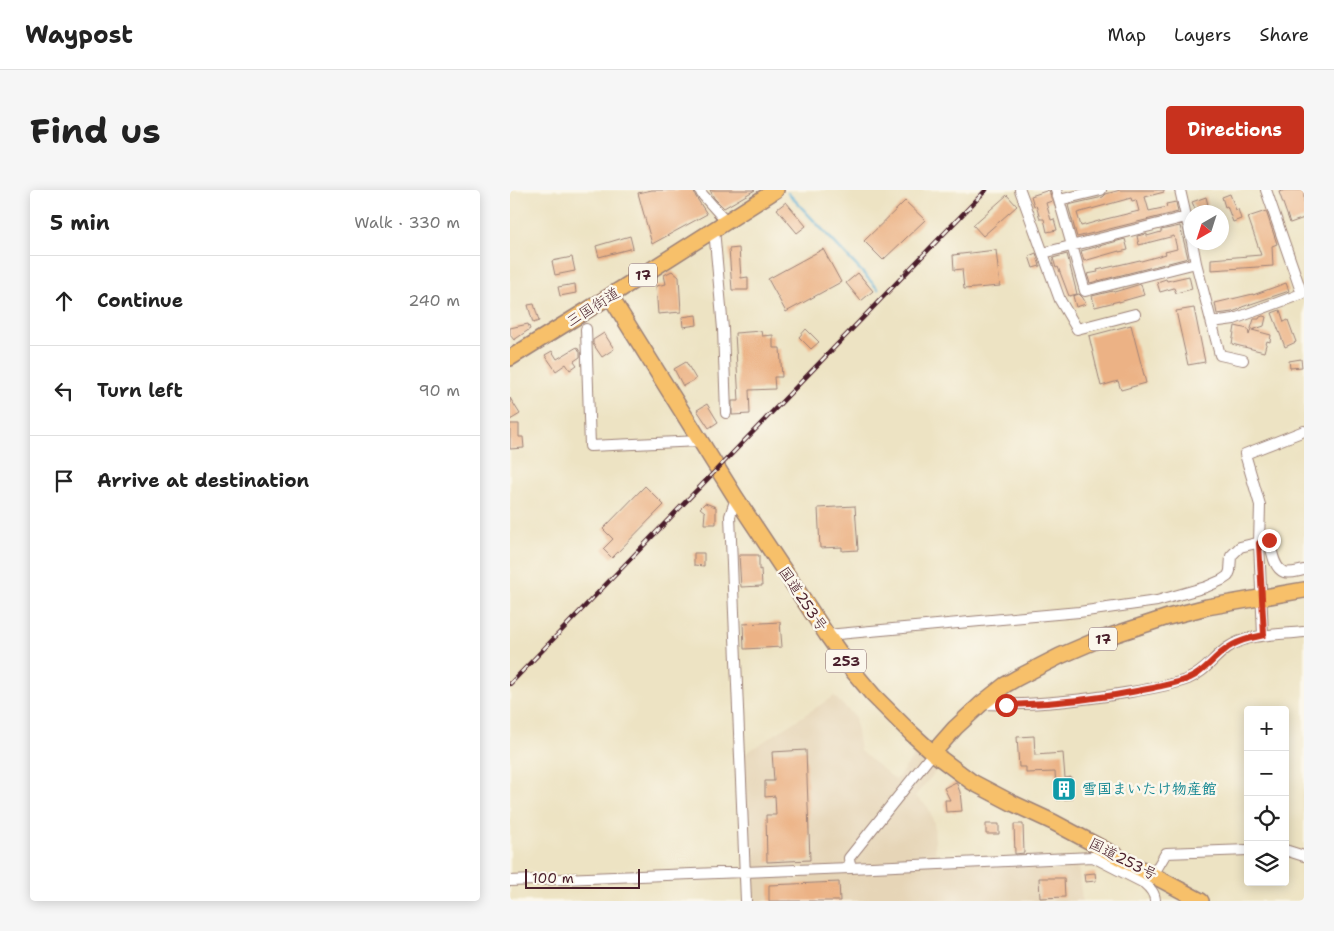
<!DOCTYPE html>
<html lang="en">
<head>
<meta charset="utf-8">
<style>
  body { margin:0; font-family:"Shantell Sans","Klee One",sans-serif; background:#f6f6f6; color:#222 }
  .controls { position:absolute; right:15px; bottom:15px; display:grid; overflow:hidden; border-radius:5px; box-shadow:0 2px 12px #0003 }
  .controls button { width:45px; height:45px; display:grid; place-items:center; padding:0; border:0; border-bottom:1px solid #e0e0e0; background:#fff; color:#222; font:25px sans-serif }
  .compass { position:absolute; left:674px; top:15px; width:45px; height:45px; border-radius:50%; background:#fff; box-shadow:0 2px 12px #0003; rotate:219deg }
  .scale { position:absolute; left:15px; bottom:12px; width:115px; box-sizing:border-box; padding-left:5px; border:2px solid #4a1f2b; border-top:0; font-size:14px; line-height:18px; white-space:nowrap; color:#4a1f2b; -webkit-text-stroke:4px #fbf7ec; paint-order:stroke }
  .stop { position:absolute; width:15px; height:15px; margin:-11px; border:4px solid #c8321e; border-radius:50%; background:#fff }
  .stop.end { background:#c8321e; border-color:#fff; box-shadow:0 1px 5px #0008 }
  .list { margin:0; padding:0; list-style:none }
  h2 { display:flex; justify-content:space-between; align-items:center; height:65px; margin:0; padding:0 20px; font-size:21px }
  h2 small { font-size:16px; font-weight:400; color:#767676 }
  .list li { display:grid; grid-template-columns:32px 1fr auto; gap:15px; align-items:center; box-sizing:border-box; height:90px; padding:0 20px; border-top:1px solid #e0e0e0 }
  .list b { display:block; font-size:19px; white-space:nowrap }
  .list em { font-size:16px; font-style:normal; color:#767676 }
  .icon { flex:none; width:28px; height:28px; fill:none; stroke:currentColor; stroke-width:2; stroke-linecap:round; stroke-linejoin:round }
  .map { position:relative; flex:none; width:794px; height:711px; overflow:hidden; border-radius:5px }
  header { display:flex; align-items:center; gap:30px; box-sizing:border-box; height:70px; padding:0 25px; background:#fff; border-bottom:1px solid #e0e0e0 }
  header strong { font-size:24px }
  nav { display:flex; gap:28px; margin-inline-start:auto; font-size:18px }
  .intro { display:flex; align-items:center; justify-content:space-between; box-sizing:border-box; height:120px; padding:0 30px }
  h1 { margin:0; font-size:35px }
  .button { padding:12px 22px; border-radius:5px; background:#c8321e; color:#fff; font-size:18px; font-weight:700 }
  main { display:flex; gap:30px; padding:0 30px }
  aside { flex:1; background:#fff; border-radius:5px; box-shadow:0 2px 12px #0003 }
  .map>svg:first-child { display:block }
</style>
</head>
<body>
<header>
<strong>Waypost</strong>
<nav><a>Map</a><a>Layers</a><a>Share</a></nav>
</header>
<div class="intro"><h1>Find us</h1><a class="button">Directions</a></div>
<main>
<aside>
<h2>5 min<small>Walk · 330 m</small></h2>
<ul class="list">
<li><svg class="icon" aria-label="ahead" viewBox="0 0 24 24"><path d="M12 20V5M6 11l6-6 6 6"/></svg><div><b>Continue</b></div><em>240 m</em></li>
<li><svg class="icon" aria-label="left" viewBox="0 0 24 24"><path d="M17 20v-9H6M10 6l-5 5 5 5"/></svg><div><b>Turn left</b></div><em>90 m</em></li>
<li><svg class="icon" aria-label="arrive" viewBox="0 0 24 24"><path d="M6 21V4h12l-3 4 3 4H6"/></svg><div><b>Arrive at destination</b></div></li>
</ul>
</aside>
<div class="map">
<svg width="794" height="711" viewBox="0 0 794 711">
  <rect width="100%" height="100%" fill="#fbf7ec"/>
  <filter id="ink" filterUnits="userSpaceOnUse"><feTurbulence type="fractalNoise" baseFrequency=".02" numOctaves="2"/><feDisplacementMap in="SourceGraphic" scale="10" xChannelSelector="R" yChannelSelector="G"/><feConvolveMatrix kernelMatrix="1 2 1 2 8 2 1 2 1" color-interpolation-filters="sRGB"/></filter>
  <filter id="wash" filterUnits="userSpaceOnUse"><feTurbulence type="fractalNoise" baseFrequency=".0096" numOctaves="4" result="noise"/><feDisplacementMap in="SourceGraphic" scale="20" xChannelSelector="R" yChannelSelector="G"/><feGaussianBlur stdDeviation="1.12" result="paint"/><feColorMatrix in="noise" values="0 0 0 0 0 0 0 0 0 0 0 0 0 0 0 0 0 1.4 0 .05"/><feComposite in="paint" operator="in"/></filter>
  <g filter="url(#wash)">
    <rect width="100%" height="100%" fill="#ede3c3"/>
    <path fill="#e6d5b7" d="M324 506 345 527 350 561 386 590 407 562 428 579 405 606 418 617 424 633 426 670 567 668 572 711H236L230 567Z"/>
    <g fill="none" stroke-linecap="round" stroke-linejoin="round">
      <path stroke="#59add5" stroke-width="2.5" d="M278 3 368 99"/>
    </g>
    <g id="blocks">
      <path fill="#ecb285" fill-rule="evenodd" d="M142 0H183L186 7 197 24 142 54 128 3Z
        M200 0H245L214 18 204 8Z
        M539 0 542 11 536 13 541 30 544 29 547 40 537 42 534 29H530L526 15 524 16 521 6Z
        M610 0H654V2L635 7 639 21 657 17 656 14 666 12 668 22 567 47 558 15 593 7 596 4ZM621 8 622 11 626 10 629 21 596 29 571 36 567 23Z
        M775 0H794V28L780 33 769 2Z
        M720 4 726 20 728 19 731 29 723 32 717 16 715 17 712 7Z
        M497 5 507 16 473 46 463 35Z
        M696 7 698 15 685 19 682 12Z
        M395 11 415 30 373 70 354 51Z
        M276 12 296 36 287 43 267 19Z
        M756 21 767 54 762 56 763 76 701 80V69L751 65 738 27Z
        M670 36 678 68 580 93 577 84 588 82 587 80 630 70 631 71 642 68 656 64 655 62 667 59 664 46 629 55 627 46 637 44V46L651 42V40Z
        M120 46 123 58 89 67 86 56Z
        M615 49 618 60 609 62V61L574 71 571 61Z
        M229 58 231 88 238 87V100H222L219 59Z
        M313 59 331 92 276 122 258 89Z
        M486 60 490 96 454 99 452 79 444 80 443 65Z
        M526 63 530 76 523 78 519 66Z
        M557 64 567 104 559 106 548 77 546 78 543 68Z
        M62 67 65 81 45 85 42 71Z
        M162 81 169 87 171 122 148 124 146 96 156 94 154 85Z
        M348 83 363 101 351 111 336 93Z
        M679 86 682 99 666 103 664 98 650 102 647 92 656 89 657 91Z
        M776 93 779 101 732 117 730 119 722 122 707 124 705 113 743 104V105Z
        M65 94 66 103 50 106 48 97Z
        M631 94 634 105 609 112V111L585 117 582 106 603 101 604 102Z
        M569 104 573 108 576 114 566 117 563 106Z
        M24 114 29 131 23 133 18 115Z
        M684 118 695 172 678 175 666 121Z
        M770 120 774 132 778 130 786 152 775 157 762 123Z
        M186 125 187 135 173 137 172 127Z
        M753 126 756 127 754 136 742 140 761 145 760 152 757 151 754 162 722 154 725 136 738 139 739 145 744 129H749L750 127Z
        M18 134 20 139 4 150 0 145V138Z
        M621 135 636 193 611 200 608 191 591 196 579 146Z
        M296 139 309 152 301 159 289 147Z
        M251 141 252 146 263 145V158H270L272 187H264L265 199 239 200 240 224 222 225V211H229L225 143Z
        M94 143 104 159 92 167 83 154V150Z
        M67 157 70 162V167L64 171 67 175 60 180 56 174 46 181 35 165 42 161 47 169Z
        M791 169 792 177 780 178 779 171Z
        M176 172 186 189 173 196 164 179Z
        M0 208 10 224 0 230Z
        M197 214 208 232 199 238 187 220Z
        M0 234H9V247H13L14 258 0 259Z
        M135 296 154 315 102 368 93 359 103 349 93 339Z
        M195 313 206 317V334H194L195 322 190 318Z
        M345 316 348 360 332 361V357L310 358 308 318Z
        M184 363H194V376L184 375Z
        M229 365H249V380L251 379 252 396 231 397Z
        M270 432 272 457 234 459 233 434Z
        M524 546 525 565 553 563 555 588 561 587 562 609 547 610 545 582 516 583V577H509L507 547Z
        M296 560 300 670 257 672 256 625H266L265 606 255 607V591H264L262 562Z
        M446 592 450 602 452 621 436 622 435 610H440L434 598Z
        M476 634H489V644H476Z
        M504 634H513L514 663 505 664Z
        M585 683 586 691 575 692 574 684Z
        M529 688H554L555 707 530 708Z
        M329 692 330 711H259V695Z"/>
    </g>
  </g>
  <g filter="url(#ink)">
    <use href="#blocks" fill-opacity="0" stroke="#9c8177" stroke-width="1"/>
    <g fill="none" stroke-linecap="round" stroke-linejoin="round">
      <defs>
        <path id="minor" d="M190 0 192 4 216 31
          M510 0 550 110 567 139 625 124
          M546 0 549 10
          M591 0 549 10 575 101 686 73 682 52
          M670 0 682 52
          M756 0 792 104
          M204 39 213 139 216 223
          M533 63 676 27
          M686 73 710 165 733 170
          M702 132 724 129 794 103
          M76 139 80 256 190 251
          M226 308 220 326 236 711
          M317 445 569 422 647 411 696 397 712 390 718 386 720 381 721 366 730 357 759 350C762 359 763 378 774 382 780 384 788 381 794 380
          M753 445 749 353 750 315 735 264 794 241
          M471 514C519 516 567 511 615 503 634 500 660 496 678 489 695 482 703 468 717 458 739 443 768 445 794 442
          M775 660 794 666
          M340 678 339 668 423 563
          M643 685 656 663 738 660
          M0 691 340 678 583 667 634 693C640 698 645 703 645 711"/>
        <path id="highway" d="M100 106 226 308 317 445 342 480 363 505 401 543 423 563 462 592 502 613 543 632 691 711
          M0 168 100 106 266 0
          M423 563 445 538 471 514 495 495 507 488 550 466 585 451 658 427 697 417 794 400"/>
      </defs>
      <use href="#minor" stroke="#9c8177" stroke-width="12"/>
      <use href="#highway" stroke="#9c8177" stroke-width="18"/>
      <use href="#minor" stroke="#fff" stroke-width="10"/>
      <use href="#highway" stroke="#f7c06b" stroke-width="15"/>
      <defs>
        <path id="rail" d="M0 494 476 0"/>
      </defs>
      <use href="#rail" stroke="#4a1f2b" stroke-width="4.5"/>
      <use href="#rail" stroke="#fbf7ec" stroke-width="2.5" stroke-dasharray="8" stroke-linecap="butt"/>
    </g>
  </g>
  <g fill="none" stroke-linecap="round" stroke-linejoin="round" filter="url(#ink)">
    <path stroke="#c8321e" stroke-width="6" d="M496 515C545 514 595 508 643 498 655 495 668 493 680 488 694 482 702 469 715 460 726 451 740 448 754 445L749 353 759 350"/>
  </g>
  <defs>
    <symbol id="building-square" viewBox="-11 -11 22 22"><rect x="-9" y="-9" width="18" height="18" rx="4" fill="#0f9aa8" stroke="#fbf7ec"/><path d="M-4-6H4V6H1V3H-1V6H-4ZM-2.5-4.3h1.7v1.8h-1.7ZM.8-4.3h1.7v1.8H.8ZM-2.5-1h1.7V.8h-1.7ZM.8-1h1.7V.8H.8Z" fill="#fff"/></symbol>
  </defs>
  <g fill-rule="evenodd">
    <use href="#building-square" x="540" y="585" width="28" height="28"/>
  </g>
  <g text-anchor="middle" dominant-baseline="central" stroke-width="5" stroke-linejoin="round" paint-order="stroke">
    <g fill="#fbf7ec" stroke="#7f6065" stroke-width="1">
      <rect x="119" y="73.5" width="28" height="23" rx="4"/>
      <rect x="579" y="437.5" width="28" height="23" rx="4"/>
      <rect x="316" y="459.5" width="40" height="23" rx="4"/>
    </g>
    <g font-size="14" font-weight="bold" fill="#4a1f2b">
      <text x="133" y="85">17</text>
      <text x="593" y="449">17</text>
      <text x="336" y="471">253</text>
    </g>
    <g font-size="15" fill="#4a1f2b" stroke="#fbf7ec">
      <text transform="translate(83 117) rotate(-32)">三国街道</text>
      <text transform="translate(293 409) rotate(56)">国道253号</text>
      <text transform="translate(613 669) rotate(27)">国道253号</text>
    </g>
    <g font-size="15" font-weight="bold" fill="#0d838f" stroke="#fbf7ec" text-anchor="start">
      <text x="572" y="599">雪国まいたけ物産館</text>
    </g>
  </g>
</svg>
<div class="controls">
<button>+</button>
<button>−</button>
<button><svg class="icon" aria-label="locate" viewBox="0 0 24 24"><circle cx="12" cy="12" r="6"/><path d="M12 2v4M12 18v4M2 12h4M18 12h4"/></svg></button>
<button><svg class="icon" aria-label="layers" viewBox="0 0 24 24"><path d="M12 4l9 5-9 5-9-5zM3 14l9 5 9-5"/></svg></button>
</div>
<svg class="compass" viewBox="-18 -18 36 36"><path d="M0-13l5 13h-10z" fill="#e53935"/><path d="M0 13l5-13h-10z" fill="#767676"/></svg>
<div class="scale">100 m</div>
<div class="stop" style="left:496px;top:515px"></div>
<div class="stop end" style="left:759px;top:350px"></div>
</div>
</main>
</body>
</html>
